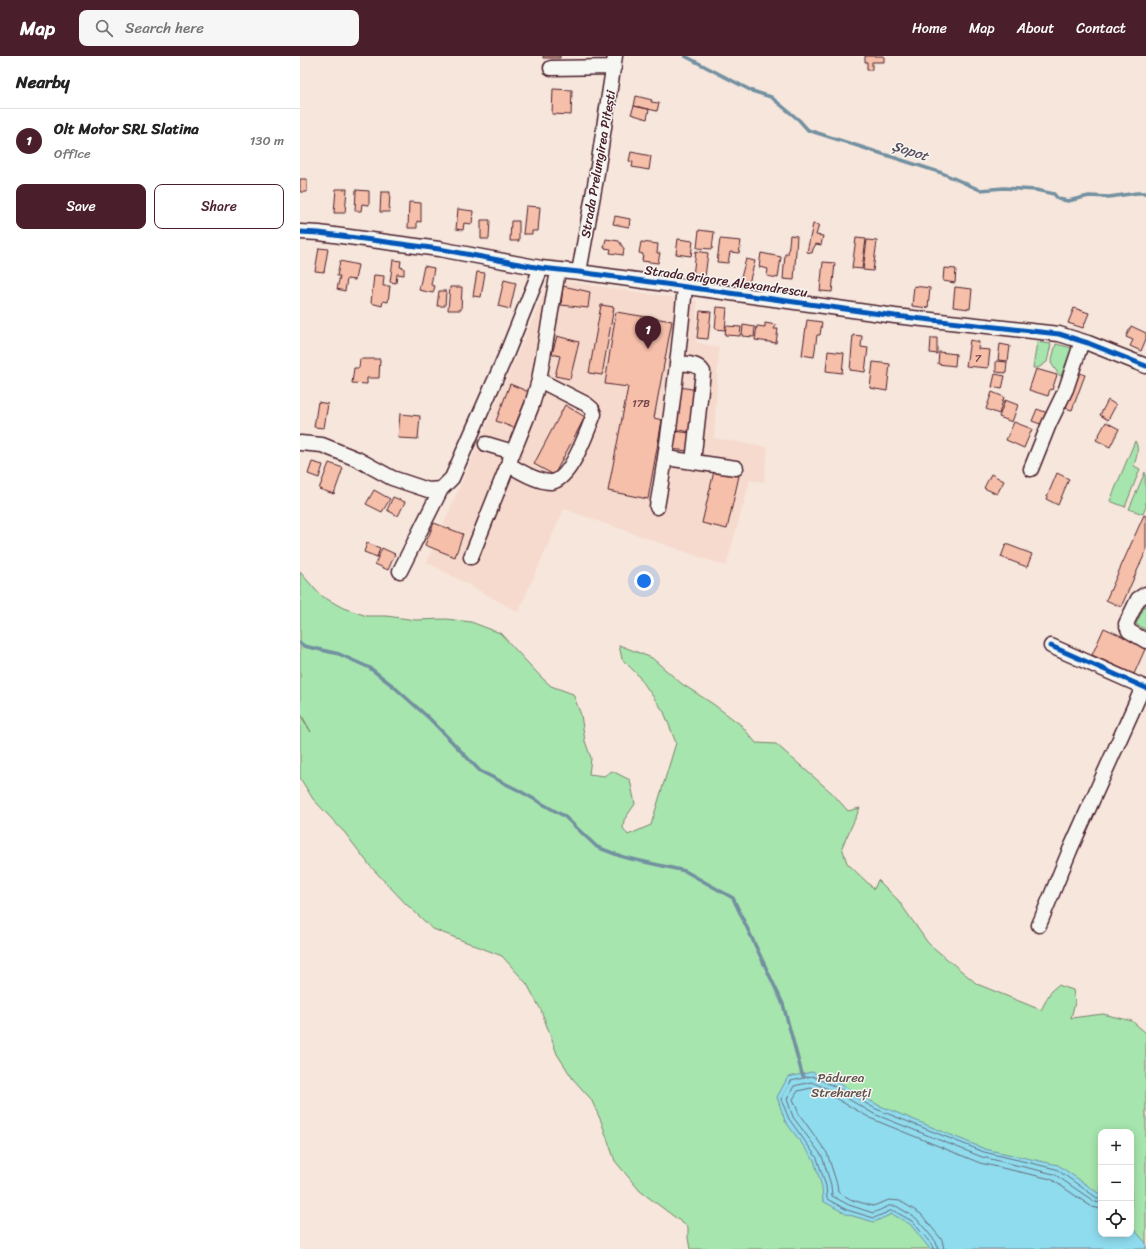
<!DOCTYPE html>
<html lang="en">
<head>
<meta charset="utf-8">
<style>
  body { margin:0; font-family:Sriracha,sans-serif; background:#f6f6f6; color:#222 }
  .controls { position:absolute; right:12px; bottom:12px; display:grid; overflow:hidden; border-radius:8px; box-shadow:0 2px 10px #0003 }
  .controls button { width:36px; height:36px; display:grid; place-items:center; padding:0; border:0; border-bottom:1px solid #e0e0e0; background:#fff; color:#222; font:20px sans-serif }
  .you { position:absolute; left:344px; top:525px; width:14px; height:14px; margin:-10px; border:3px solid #fff; border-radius:50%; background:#1a73e8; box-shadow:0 0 0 6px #1a73e833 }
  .badge { display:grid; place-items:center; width:26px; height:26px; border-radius:50%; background:#4a1f2b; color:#fff; font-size:13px; font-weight:700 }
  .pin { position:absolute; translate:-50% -33px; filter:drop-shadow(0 1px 2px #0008) }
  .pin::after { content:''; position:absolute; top:21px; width:14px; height:12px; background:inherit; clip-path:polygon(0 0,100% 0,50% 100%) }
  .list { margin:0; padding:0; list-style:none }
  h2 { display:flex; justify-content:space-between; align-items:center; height:52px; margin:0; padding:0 16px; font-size:17px }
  h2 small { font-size:13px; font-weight:400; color:#767676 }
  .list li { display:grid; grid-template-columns:26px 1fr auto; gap:12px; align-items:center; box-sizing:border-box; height:64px; padding:0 16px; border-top:1px solid #e0e0e0 }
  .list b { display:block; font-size:15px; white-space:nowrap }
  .list p { margin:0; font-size:13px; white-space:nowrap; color:#767676 }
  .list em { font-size:13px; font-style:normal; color:#767676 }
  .actions { display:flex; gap:8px; padding:12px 16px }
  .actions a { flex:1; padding:9px 0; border:1px solid #4a1f2b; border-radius:8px; text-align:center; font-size:14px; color:#4a1f2b }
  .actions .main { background:#4a1f2b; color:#fff }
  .icon { flex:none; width:22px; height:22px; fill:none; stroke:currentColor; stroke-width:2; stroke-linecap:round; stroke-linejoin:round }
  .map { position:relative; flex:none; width:846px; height:1193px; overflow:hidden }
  header { display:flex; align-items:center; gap:24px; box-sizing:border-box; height:56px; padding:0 20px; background:#4a1f2b; color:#fff }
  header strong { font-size:19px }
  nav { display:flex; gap:22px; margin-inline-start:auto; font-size:14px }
  .search { width:280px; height:36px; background:#f6f6f6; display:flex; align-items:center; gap:10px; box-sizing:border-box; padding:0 14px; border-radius:8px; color:#767676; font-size:15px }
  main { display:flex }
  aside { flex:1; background:#fff }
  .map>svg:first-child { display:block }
</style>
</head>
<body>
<header>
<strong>Map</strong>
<div class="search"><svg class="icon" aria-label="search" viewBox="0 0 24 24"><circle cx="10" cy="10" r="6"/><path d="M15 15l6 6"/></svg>Search here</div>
<nav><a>Home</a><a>Map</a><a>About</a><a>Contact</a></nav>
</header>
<main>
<aside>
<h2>Nearby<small></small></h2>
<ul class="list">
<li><span class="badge">1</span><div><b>Olt Motor SRL Slatina</b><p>Office</p></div><em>130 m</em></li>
</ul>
<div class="actions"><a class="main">Save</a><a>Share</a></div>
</aside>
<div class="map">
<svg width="846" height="1193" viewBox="0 0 846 1193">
  <rect width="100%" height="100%" fill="#f6e6dc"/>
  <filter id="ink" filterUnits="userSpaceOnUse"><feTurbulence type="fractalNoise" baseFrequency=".025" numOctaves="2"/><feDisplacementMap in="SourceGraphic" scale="8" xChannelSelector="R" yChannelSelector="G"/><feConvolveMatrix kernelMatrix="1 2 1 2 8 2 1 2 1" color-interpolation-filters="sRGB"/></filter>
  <g filter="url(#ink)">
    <path fill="#f6dacd" d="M250 223 397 245 396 286 419 292 414 382 468 391 464 426 450 424 426 510 264 453 218 556 127 506Z"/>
    <path fill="#a6e5ad" stroke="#78826c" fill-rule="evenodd" d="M737 286 751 288 747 306 738 312H733Z
      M756 288 772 292 761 320 759 319 751 307Z
      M835 385C840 393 836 402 834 410L840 413 825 451 810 445Z
      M845 416 846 451 843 458 829 453Z
      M0 516 20 539 43 552 67 560H86L116 564 146 563 171 566 200 577 241 621 251 630 273 638 281 659 285 685 291 702 289 718 304 720 312 715 330 724 335 748 324 764 323 772 328 779 351 769 376 687 364 656 337 618 322 603 319 589 352 602 382 628 413 648 441 669 456 687 476 688 532 737 548 755 560 752 542 791 547 807 574 833 578 824 598 844 628 887 677 928 741 954 751 935 758 929 773 934 775 946 771 962 803 958 832 965 846 977V1193H390L388 1182V1171L340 1135 315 1105 301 1065 291 1043 273 1023 257 998 241 954 227 928 202 900 133 873 106 848 71 811 45 777 13 743 0 722V659L11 676 0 656ZM801 1076H831V1178H801Z
      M846 547V574L836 568Z"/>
    <path fill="#8fdcee" stroke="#7390a0" d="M512 1016 542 1029 578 1049 685 1093 758 1109 801 1139V1178H831V1170L846 1187V1193H630L610 1168 592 1158 574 1166 546 1158 523 1145 522 1131 514 1104 485 1065 477 1041 488 1021Z"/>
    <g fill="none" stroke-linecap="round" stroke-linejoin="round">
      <path stroke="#666b79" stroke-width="1" d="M633 1193 632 1189 612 1165 594 1155H590L574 1162 547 1154 527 1143 526 1130 517 1102 489 1063 481 1043 491 1025 512 1020 540 1033 576 1053 684 1096 756 1113 797 1142H801
        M638 1193 636 1186 616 1162 596 1150H589L573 1157 549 1149 532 1140 531 1129 522 1100 493 1061 487 1043 494 1030 511 1026 538 1037 574 1058 682 1101 754 1118 795 1146 801 1147
        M644 1193 642 1184 621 1158 600 1145 589 1144 573 1150 552 1144 538 1136 537 1128 527 1097 499 1058 493 1043 498 1035 511 1032 535 1042 572 1063 680 1107 751 1123 792 1151 801 1153"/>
      <path stroke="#7390a0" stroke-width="3.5" d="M385 0 452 35 471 41 499 64 508 74 642 117 680 134 704 132 736 134 754 138 758 143 768 145 789 140 809 141 837 137H846
        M0 587 4 590 39 598 70 612 93 630 130 663 180 715 218 734 264 760 297 791 323 801 385 815 433 842 483 948 502 1018 504 1021"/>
    </g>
    <path fill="#f6bfaa" stroke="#4a1f2b" d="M243 0H260V2H243Z
      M565 0H584V6H572V14H567V6H565Z
      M253 33 272 34 271 59 252 58Z
      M336 40 352 44 351 46 359 47 357 55 334 50Z
      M334 50 349 53 347 63 331 58Z
      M331 96 351 100 349 114 332 111 333 106 329 105Z
      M0 123H7V136H0Z
      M36 133H47L45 157H34Z
      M56 134 69 135V149L62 148 61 155H55Z
      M81 136H90L89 156H80Z
      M109 146 121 147V166L117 165V172H108Z
      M226 150 240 151 238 175H232V178H223Z
      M158 153 173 155 172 168 164 167 163 174 156 173Z
      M315 160 330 163 329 171 313 168Z
      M181 164H190L189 183H181Z
      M211 165H219V185H210Z
      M513 168 519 169 516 179 523 180 521 189 516 188 513 193 512 197 507 196Z
      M399 174 414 176 412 193 397 192Z
      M490 179 497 180 494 224 483 223 485 198H488Z
      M556 182 566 183 562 213 552 212Z
      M306 183 319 185 324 193 323 199 310 197 311 193 304 192Z
      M378 183 393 185 391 200 376 198Z
      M420 183 441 185 439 197 430 196 428 207 417 206Z
      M567 184 577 185 573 215 563 214Z
      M341 186 358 188 357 197H360L358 207 342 205 343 198 339 197Z
      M19 192 28 193 24 216 15 215Z
      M396 195 408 197 405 221 393 220Z
      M461 197 481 201 478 222 467 220 468 213 459 211Z
      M446 203 455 205 449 227 440 225Z
      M93 204 101 205 100 211 104 212V219L97 218 96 227 90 226Z
      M40 205 58 209 55 224 47 223 45 235 37 233 40 220H37Z
      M523 206 535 207 532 236 520 235Z
      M124 210 134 212 131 229 135 230 133 237 119 234Z
      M644 212 656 213 655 227 643 225Z
      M177 216 185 217 181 241 173 240Z
      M74 219 84 220 83 230H90L88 246 83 245 82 250 71 247Z
      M204 224 216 227 210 253 198 250Z
      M263 230 290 236 288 252 261 249Z
      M614 230 630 232 628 252 612 250Z
      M150 231H162L161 254H148Z
      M655 231 672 233 670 253 653 251Z
      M139 235H146L145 250H137Z
      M301 249 314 251 302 319 289 317Z
      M417 251 427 252 425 274 415 273Z
      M774 252 789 257 783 272 768 267Z
      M400 255 411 256 408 283 397 282Z
      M316 256 372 265 354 362 362 364 348 443 308 435 328 331 305 328Z
      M507 264 522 266 520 279H517L514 301 502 299Z
      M465 267 476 269 474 273H478L476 287 455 284 457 270 465 271Z
      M443 269 455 271 454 281 442 280Z
      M426 270 441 271 440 280 425 279Z
      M831 270 846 277V283L841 295 830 290 833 284 826 281Z
      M553 279 562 280 561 291 568 292 565 316 550 314Z
      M257 280 279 286 270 323 255 320 260 300 252 298Z
      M631 282H637V298L630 297Z
      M670 284 679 286 678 293 690 294 688 312 666 310Z
      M700 288 710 290 708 305 698 304Z
      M528 295 544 297 542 317 526 315Z
      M639 296 656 298 655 310 638 308Z
      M60 303H80L79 322H67V328L52 327 54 312H59Z
      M696 305 707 306 706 317 696 316Z
      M573 306 590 308 587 335 570 332Z
      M736 313 757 319 752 334 750 333 748 340 729 334Z
      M778 316 785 319 772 354 765 352Z
      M695 318 705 320 702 333 692 331Z
      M210 328 229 336 214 372 196 365Z
      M380 331 397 334 391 376 373 373Z
      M692 336 704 341 699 358 686 353Z
      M705 344 718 349 712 366 699 361Z
      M808 344 816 349 808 364 800 359Z
      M18 346 28 348 24 372 14 371Z
      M265 349 285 361 254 419 234 408Z
      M737 353 750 358 746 370 732 365Z
      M100 358 120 360 118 383 98 382Z
      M714 366 732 373 724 392 706 384Z
      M806 366 819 373 810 391 796 384Z
      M373 375 391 377 388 395 371 393Z
      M12 406 23 409 19 422 8 418Z
      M29 407 43 412 34 438 19 433Z
      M414 415 439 420 427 473 402 467Z
      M757 417 769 423 758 449 746 443Z
      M691 418 704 425 697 438 684 432Z
      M74 434 90 443 82 456 66 448Z
      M93 441 105 446 98 460 87 454Z
      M844 459 846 460V495L821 551 806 544Z
      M134 467 163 478 155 501 125 489Z
      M67 487 80 492 77 501 64 496Z
      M706 488 732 498 727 511 701 501Z
      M82 492 95 498 88 514 75 508Z
      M804 572 846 591 834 618 792 599Z"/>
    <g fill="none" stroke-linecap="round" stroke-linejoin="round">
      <defs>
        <path id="minor" d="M251 12 314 11
          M0 176 19 177 139 193 241 212 279 216 595 260 759 278 788 287 846 310
          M279 216 296 123 315 0
          M378 307C387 308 398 307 403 316L393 406
          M0 387 22 389 57 403 92 422 128 434 141 433 152 422 206 299 241 212
          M186 388 213 396
          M366 402 436 412
          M208 408C219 415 237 426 251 426 270 425 288 374 294 358L292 353 286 348 239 324
          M731 413 749 368 766 333 782 285
          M357 451C370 378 378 305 385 231
          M171 501 232 349 239 324 258 215
          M100 515 141 433
          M846 538 838 543 826 568 829 575 846 585
          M751 590 846 632
          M739 869 770 794 843 631"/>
      </defs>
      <use href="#minor" stroke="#4a1f2b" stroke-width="17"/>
      <use href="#minor" stroke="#f6f6f2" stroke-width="14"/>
      <defs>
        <path id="cycleway" d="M0 176 19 177 139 193 241 212 279 216 595 260 759 278 788 287 846 310
          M751 590 846 632"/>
      </defs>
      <use href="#cycleway" stroke="#f6f6f2" stroke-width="8"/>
      <use href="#cycleway" stroke="#0057b8" stroke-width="5"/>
    </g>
  </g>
  <g text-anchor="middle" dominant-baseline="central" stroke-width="3" stroke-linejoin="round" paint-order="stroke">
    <g font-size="11" fill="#75474b">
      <text x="678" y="302">7</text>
      <text x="341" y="347">17B</text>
    </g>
    <g font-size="13" fill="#4a1f2b" stroke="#f6f6f2">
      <text transform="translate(298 108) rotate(-80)">Strada Prelungirea Pitești</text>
      <text transform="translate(426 225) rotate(8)">Strada Grigore Alexandrescu</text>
    </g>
    <g font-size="13" fill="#61504c" stroke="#f6f6f2">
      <text x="541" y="1021">Pădurea<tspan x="541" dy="15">Strehareți</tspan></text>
    </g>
    <g font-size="14" font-style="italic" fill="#5b4e5c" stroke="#f6f6f2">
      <text transform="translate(610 95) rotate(18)">Șopot</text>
    </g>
  </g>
</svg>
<div class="controls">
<button>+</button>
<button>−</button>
<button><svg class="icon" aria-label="locate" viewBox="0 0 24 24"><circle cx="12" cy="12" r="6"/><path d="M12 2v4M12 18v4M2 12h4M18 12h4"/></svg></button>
</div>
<div class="you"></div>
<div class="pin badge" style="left:348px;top:293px">1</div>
</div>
</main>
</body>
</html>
